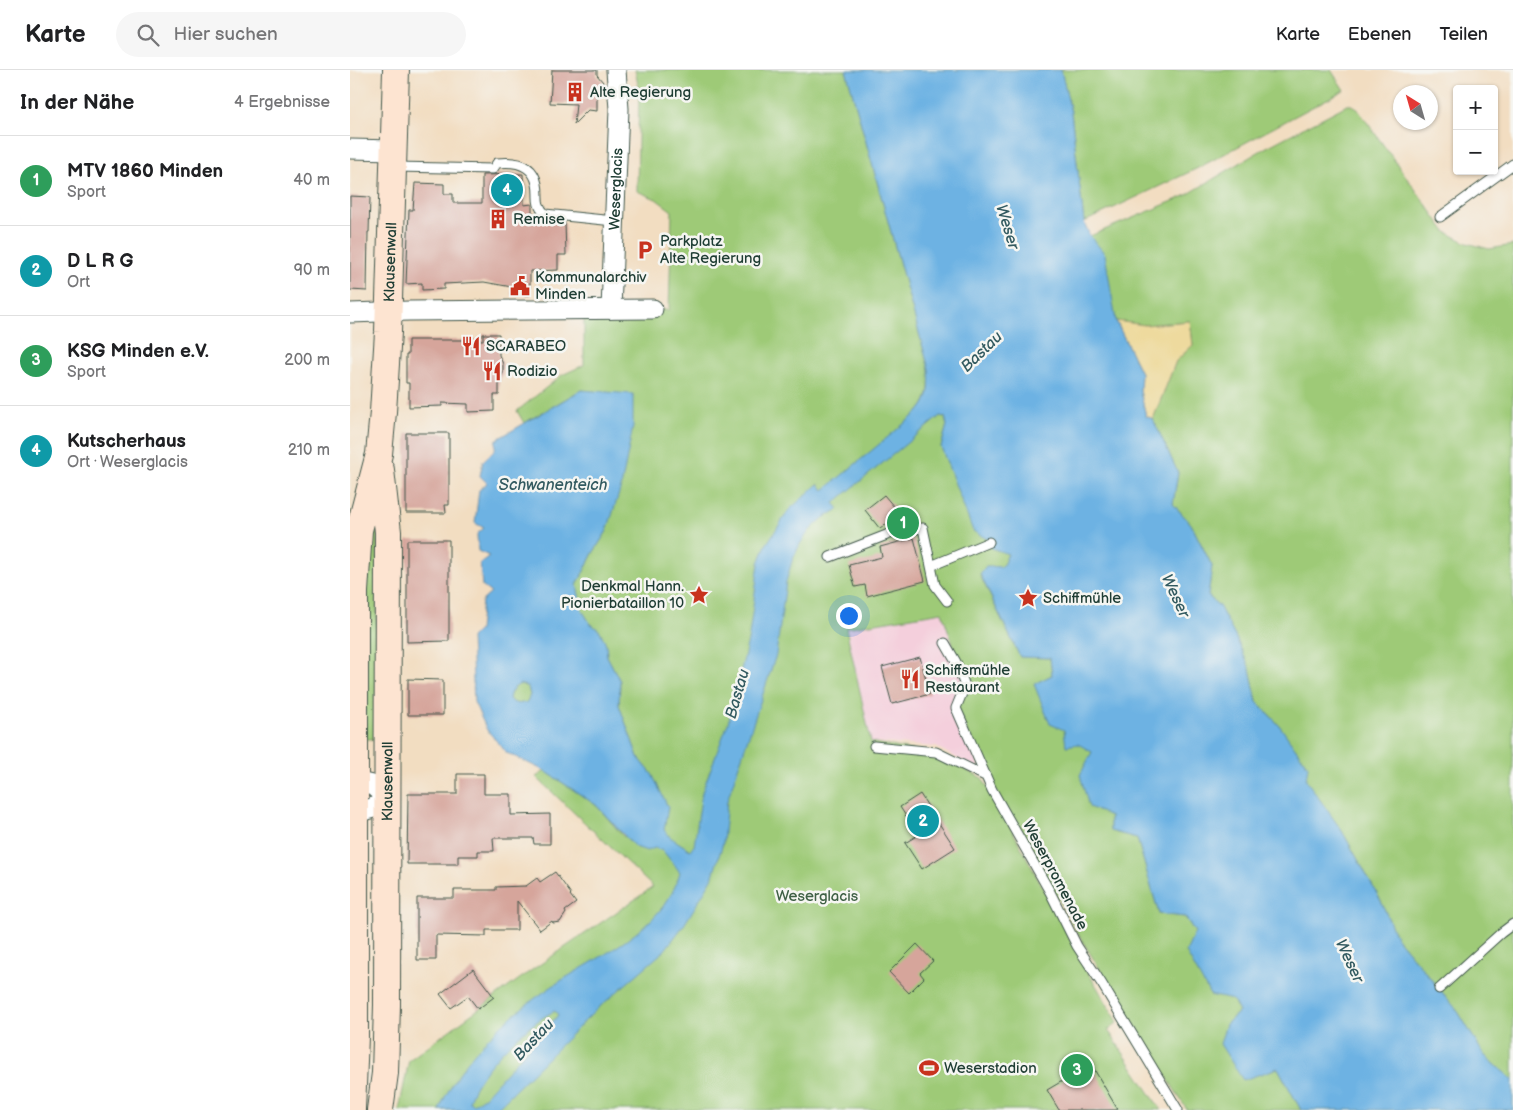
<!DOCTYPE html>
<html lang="de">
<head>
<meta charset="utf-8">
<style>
  body { margin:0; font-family:"Balsamiq Sans",sans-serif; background:#f6f6f6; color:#202124 }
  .controls { position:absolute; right:15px; top:15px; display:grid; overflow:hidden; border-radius:5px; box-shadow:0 1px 4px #0004 }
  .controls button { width:45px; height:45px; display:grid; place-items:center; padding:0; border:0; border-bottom:1px solid #e0e0e0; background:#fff; color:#202124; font:25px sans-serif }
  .compass { position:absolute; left:1043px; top:15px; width:45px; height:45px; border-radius:50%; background:#fff; box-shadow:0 1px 4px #0004; rotate:323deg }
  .you { position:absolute; left:498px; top:545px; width:18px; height:18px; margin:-12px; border:4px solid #fff; border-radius:50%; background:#1a73e8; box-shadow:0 0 0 8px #1a73e833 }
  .badge { display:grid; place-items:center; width:32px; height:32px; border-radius:50%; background:#c8321e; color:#fff; font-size:16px; font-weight:700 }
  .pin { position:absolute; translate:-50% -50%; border:2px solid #fff; box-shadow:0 1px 5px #0006 }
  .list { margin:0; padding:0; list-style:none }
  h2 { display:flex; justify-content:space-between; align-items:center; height:65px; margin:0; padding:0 20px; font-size:21px }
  h2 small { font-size:16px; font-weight:400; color:#757577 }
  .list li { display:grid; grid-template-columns:32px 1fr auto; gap:15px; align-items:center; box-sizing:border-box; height:90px; padding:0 20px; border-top:1px solid #e0e0e0 }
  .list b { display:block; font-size:19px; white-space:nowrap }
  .list p { margin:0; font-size:16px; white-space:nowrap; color:#757577 }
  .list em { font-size:16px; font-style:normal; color:#757577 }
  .icon { flex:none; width:28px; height:28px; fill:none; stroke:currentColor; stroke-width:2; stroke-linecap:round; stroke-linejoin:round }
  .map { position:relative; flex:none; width:1163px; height:1040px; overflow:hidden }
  header { display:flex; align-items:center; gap:30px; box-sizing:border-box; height:70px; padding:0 25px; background:#fff; border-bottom:1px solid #e0e0e0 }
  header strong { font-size:24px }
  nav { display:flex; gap:28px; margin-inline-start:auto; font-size:18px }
  .search { width:350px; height:45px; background:#f6f6f6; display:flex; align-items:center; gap:12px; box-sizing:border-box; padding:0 18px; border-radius:28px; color:#757577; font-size:19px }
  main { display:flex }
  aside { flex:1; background:#fff }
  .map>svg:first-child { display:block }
</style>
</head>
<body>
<header>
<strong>Karte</strong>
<div class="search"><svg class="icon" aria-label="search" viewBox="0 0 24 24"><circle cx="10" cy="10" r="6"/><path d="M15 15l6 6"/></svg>Hier suchen</div>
<nav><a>Karte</a><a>Ebenen</a><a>Teilen</a></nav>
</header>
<main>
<aside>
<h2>In der Nähe<small>4 Ergebnisse</small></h2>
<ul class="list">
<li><span class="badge" style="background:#2e9e5b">1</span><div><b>MTV 1860 Minden</b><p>Sport</p></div><em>40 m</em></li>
<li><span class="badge" style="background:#0f9aa8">2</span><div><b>D L R G</b><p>Ort</p></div><em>90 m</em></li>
<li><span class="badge" style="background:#2e9e5b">3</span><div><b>KSG Minden e.V.</b><p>Sport</p></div><em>200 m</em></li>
<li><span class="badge" style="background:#0f9aa8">4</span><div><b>Kutscherhaus</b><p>Ort · Weserglacis</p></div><em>210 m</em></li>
</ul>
</aside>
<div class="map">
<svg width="1163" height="1040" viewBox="0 0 1163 1040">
  <rect width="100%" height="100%" fill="#f6f6f2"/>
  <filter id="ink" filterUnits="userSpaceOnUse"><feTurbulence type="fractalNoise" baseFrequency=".02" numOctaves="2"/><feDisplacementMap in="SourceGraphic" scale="10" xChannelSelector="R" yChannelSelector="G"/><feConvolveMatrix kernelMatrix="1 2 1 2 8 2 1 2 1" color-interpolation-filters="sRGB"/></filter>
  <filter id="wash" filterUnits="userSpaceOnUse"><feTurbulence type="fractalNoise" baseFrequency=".0096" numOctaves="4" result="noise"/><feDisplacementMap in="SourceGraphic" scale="20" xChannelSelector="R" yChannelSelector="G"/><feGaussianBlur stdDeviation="1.12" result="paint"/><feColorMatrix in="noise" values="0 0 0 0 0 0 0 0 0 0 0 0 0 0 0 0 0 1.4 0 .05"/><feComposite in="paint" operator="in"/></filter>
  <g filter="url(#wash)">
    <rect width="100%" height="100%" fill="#f2ddc1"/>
    <path fill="#f4cfdc" d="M593 542 616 614 629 700 586 677 521 672 496 558Z"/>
    <path fill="#9eca77" stroke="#5e8456" d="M285 0H496L579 299C580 315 580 327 570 340L577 356 590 346 595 347 597 355 591 377 641 478 658 483 653 497 636 496 630 505 670 587 700 588 702 605 685 614C702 641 714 665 742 682L760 746V761L787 768 809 844 835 847 845 862 860 925 883 929 889 942 876 954 928 998 951 1040H837L728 864 702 817 642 720 606 638 616 614 592 542 496 558 521 672 585 685 632 708 660 756 733 894 768 952 758 960 811 1040H49L59 990 179 902 303 817 186 707 195 701 246 735 274 767 302 704 288 687 269 635 270 611 257 586 256 574 250 562 240 553 231 539 227 515 243 483 257 461 283 325 231 320 174 353 167 341 212 305 234 295V239L319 240 322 141 306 129 287 121 289 19Z
      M711 0H981L994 20 848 98 734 152 721 42Z
      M997 35H1002L1006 37 1096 162 1117 173 1139 179 1163 175V1010L1134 985 1107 940 1046 867 1031 831 992 761 955 710 929 655 907 632 900 599 886 568 869 536 858 526 862 496 841 454 823 434 828 403 803 349 826 291 843 275 840 251 795 255 766 251 740 166 835 126 915 78Z
      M21 448 28 449 26 669H15V519Z
      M170 614 178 617 180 625 177 632C169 634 165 635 159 629 160 621 163 618 170 614Z"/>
    <path fill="#eeda9e" stroke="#868c69" d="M766 251 795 255 840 251 843 275 826 291 803 349 796 346 790 321 791 303Z"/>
    <path fill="#6db2e3" stroke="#46788c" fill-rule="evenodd" d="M496 0H711L721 42 734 152 740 166 755 184 766 251 791 303 790 321 796 346 803 349 828 403 823 434 841 454 862 496 858 526 869 536 886 568 900 599 907 632 929 655 958 696 956 710 992 761 1031 831 1046 867 1107 940 1134 985 1163 1010V1040H951L928 998 893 1010 870 974 876 954 889 942 883 930 860 925 836 882 845 862 835 847 809 844 787 768 760 761V746L739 737 730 705 742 682 728 674 716 676 714 660 700 654 684 614 702 605 700 588 670 587 630 504 636 496 652 497 658 484 641 478 637 469 623 461 591 377 597 355 595 347 590 346 484 433 489 439 473 448 459 461 450 474 442 491 436 512 426 585 377 731 373 773 362 809 334 855 314 881 246 940 145 1040H89C110 990 152 950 197 920 242 888 316 861 330 802L313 781 305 778 297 781 285 777 246 735 195 701 157 683 137 660 124 632 121 568 129 560 132 531 141 523 132 516 130 493 139 486 128 481 127 464 134 458 125 453 129 420 137 413 130 406 133 391 145 380 146 370 231 320 283 324V357L271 417 257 461 243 483 227 515 232 540 240 553 250 561 256 574 257 586 270 611 269 635 288 687 302 704 318 737 314 760 320 767 340 780 344 776 352 722 378 653 393 592 399 566 409 493 416 475 439 440 468 414 474 420 567 343C581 330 580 316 579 299ZM170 614 178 617 180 625 177 632C169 634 165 635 159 629 160 621 163 618 170 614ZM205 941 208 945 198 957 134 1027 123 1034 119 1032C127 1001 176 954 205 941Z"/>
    <g id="blocks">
      <path fill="#d6a59b" d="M202 0H247V5L253 12V20L247 25V41L238 40 224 54 226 34 200 33Z
        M173 104 174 135 182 134V143H185L186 150 215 153 216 185H208V200L180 201V225H161L162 217 134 212 94 214V219L72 220V213L56 214 59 140H63L65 113 94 114V124H103V133H132V105Z
        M0 126 20 127 19 162H18L17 221 0 220Z
        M133 264H149V285L153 294V303L149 312V325H144V341L118 342V334L92 333V336L59 337V313H56V285H58V270H133Z
        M56 363H99V435H95L96 443H56Z
        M534 425 550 444 530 459 515 440Z
        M564 468 575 511 517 526 515 515 505 517 499 495 532 487 530 477Z
        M57 470H99V571L57 572Z
        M570 587 580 624 542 634 532 597Z
        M58 609 93 610V645H58Z
        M107 704H134V724H161V745L200 744V774H184L183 768H143L144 781H128V786H108V794H57L58 724H107Z
        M570 724 605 778 572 799 555 773 568 765 550 737Z
        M205 802 221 824 220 825 226 833 215 841 216 843 210 852 203 853 202 851 190 860 167 831V860H136V866L86 865V890H67V828H104V820H146V817L176 816 187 808 190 812Z
        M567 874 583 891 570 903 574 908 559 923 539 902Z
        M123 899 144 927 128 939 118 926 101 938 90 924Z
        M741 994 768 1040H709L697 1020Z"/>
    </g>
  </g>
  <g filter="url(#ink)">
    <use href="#blocks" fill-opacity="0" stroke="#3f5549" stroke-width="1"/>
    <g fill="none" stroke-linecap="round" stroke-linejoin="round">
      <defs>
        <path id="lane" d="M46 97 143 99 147 93C164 91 183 93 187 114 190 127 184 132 195 144L264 151
          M1090 147 1163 94
          M480 487 547 461 573 458 585 515 597 531
          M581 496 639 472
          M595 573 606 592 615 616 606 638 642 720 700 822 727 876 752 914 828 1040
          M524 676 586 682 635 706
          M1089 919 1151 863 1163 854"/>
        <g id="street">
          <path d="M0 79 44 80"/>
          <path id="s1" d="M261 239 269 39 266 0"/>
          <path d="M0 243 59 241 303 239"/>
          <path d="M0 710 22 715 37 728 21 739 0 744"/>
        </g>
        <g id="secondary">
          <path id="s2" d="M2 1040 5 966V522L9 460 29 384 33 342 38 262 46 0"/>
          <path id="s3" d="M30 1040 35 1003 37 935 38 462 31 400"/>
        </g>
      </defs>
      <use href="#lane" stroke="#3f5549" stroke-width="11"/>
      <use href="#street" stroke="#3f5549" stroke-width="21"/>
      <use href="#secondary" stroke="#3f5549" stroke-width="28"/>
      <use href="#lane" stroke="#fff" stroke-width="9"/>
      <use href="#street" stroke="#fff" stroke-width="19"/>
      <use href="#secondary" stroke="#fde4d1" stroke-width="26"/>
    </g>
  </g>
  <defs>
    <symbol id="building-bare" viewBox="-9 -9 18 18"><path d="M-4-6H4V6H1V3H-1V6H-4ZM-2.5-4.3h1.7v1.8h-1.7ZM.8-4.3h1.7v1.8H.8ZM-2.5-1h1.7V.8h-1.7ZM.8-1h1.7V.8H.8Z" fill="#c8321e" stroke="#f6f6f2" stroke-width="2.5" paint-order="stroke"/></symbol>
    <symbol id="parking-bare" viewBox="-9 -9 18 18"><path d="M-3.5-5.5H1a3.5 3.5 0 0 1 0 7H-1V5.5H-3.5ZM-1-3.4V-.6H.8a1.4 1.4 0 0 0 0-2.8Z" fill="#c8321e" stroke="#f6f6f2" stroke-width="2.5" paint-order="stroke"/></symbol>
    <symbol id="civic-bare" viewBox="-9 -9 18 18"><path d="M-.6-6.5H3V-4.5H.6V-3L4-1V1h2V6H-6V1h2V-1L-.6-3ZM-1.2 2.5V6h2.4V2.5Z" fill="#c8321e" stroke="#f6f6f2" stroke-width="2.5" paint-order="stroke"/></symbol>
    <symbol id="restaurant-bare" viewBox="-9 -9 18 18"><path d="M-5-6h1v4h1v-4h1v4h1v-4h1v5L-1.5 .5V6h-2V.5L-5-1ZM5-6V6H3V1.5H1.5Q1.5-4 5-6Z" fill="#c8321e" stroke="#f6f6f2" stroke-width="2.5" paint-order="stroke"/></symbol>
    <symbol id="sight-bare" viewBox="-9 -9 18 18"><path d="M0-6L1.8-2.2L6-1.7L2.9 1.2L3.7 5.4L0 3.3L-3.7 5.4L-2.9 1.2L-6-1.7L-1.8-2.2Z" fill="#c8321e" stroke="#f6f6f2" stroke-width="2.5" paint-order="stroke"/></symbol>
    <symbol id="stadium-bare" viewBox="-9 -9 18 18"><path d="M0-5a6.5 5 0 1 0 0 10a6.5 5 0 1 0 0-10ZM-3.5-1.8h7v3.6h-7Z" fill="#c8321e" stroke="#f6f6f2" stroke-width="2.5" paint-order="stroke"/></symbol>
  </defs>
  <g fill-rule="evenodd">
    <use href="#building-bare" x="211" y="8" width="28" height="28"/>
    <use href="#building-bare" x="134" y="135" width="28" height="28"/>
    <use href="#parking-bare" x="281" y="166" width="28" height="28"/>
    <use href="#civic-bare" x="156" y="202" width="28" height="28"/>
    <use href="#restaurant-bare" x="107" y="262" width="28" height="28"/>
    <use href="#restaurant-bare" x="128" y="287" width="28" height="28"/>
    <use href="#sight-bare" x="335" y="511" width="28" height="28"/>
    <use href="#sight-bare" x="664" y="514" width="28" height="28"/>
    <use href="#restaurant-bare" x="546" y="595" width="28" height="28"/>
    <use href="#stadium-bare" x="565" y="984" width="28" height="28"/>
  </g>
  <g text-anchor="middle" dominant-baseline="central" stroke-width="5" stroke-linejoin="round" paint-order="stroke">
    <g font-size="15" fill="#1f3d34" stroke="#f6f6f2" text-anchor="start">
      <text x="240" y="22">Alte Regierung</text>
      <text x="163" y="149">Remise</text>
      <text x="310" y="171">Parkplatz<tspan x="310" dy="17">Alte Regierung</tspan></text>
      <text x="185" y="207">Kommunalarchiv<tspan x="185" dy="17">Minden</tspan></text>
      <text x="136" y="276">SCARABEO</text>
      <text x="157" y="301">Rodizio</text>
      <text x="334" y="516" text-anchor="end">Denkmal Hann.<tspan x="334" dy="17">Pionierbataillon 10</tspan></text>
      <text x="693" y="528">Schiffmühle</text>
      <text x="575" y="600">Schiffsmühle<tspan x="575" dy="17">Restaurant</tspan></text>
      <text x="594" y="998">Weserstadion</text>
    </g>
    <g font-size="15" fill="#1f3d34" stroke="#f6f6f2">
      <text stroke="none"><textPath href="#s1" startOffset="120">Weserglacis</textPath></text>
      <text stroke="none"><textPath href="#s2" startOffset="851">Klausenwall</textPath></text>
      <text stroke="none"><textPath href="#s3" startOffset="329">Klausenwall</textPath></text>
      <text transform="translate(705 805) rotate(62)">Weserpromenade</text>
    </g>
    <g font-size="15" fill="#3f6045" stroke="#f6f6f2">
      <text x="467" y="826">Weserglacis</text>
    </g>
    <g font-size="16" font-style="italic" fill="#325a60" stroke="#f6f6f2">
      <text transform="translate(657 157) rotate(73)">Weser</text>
      <text transform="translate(632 282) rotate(-44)">Bastau</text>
      <text x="203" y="415">Schwanenteich</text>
      <text transform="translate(825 526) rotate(65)">Weser</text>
      <text transform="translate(388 624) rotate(-74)">Bastau</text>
      <text transform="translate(999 891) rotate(65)">Weser</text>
      <text transform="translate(184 970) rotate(-47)">Bastau</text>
    </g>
  </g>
</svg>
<div class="controls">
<button>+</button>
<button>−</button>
</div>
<svg class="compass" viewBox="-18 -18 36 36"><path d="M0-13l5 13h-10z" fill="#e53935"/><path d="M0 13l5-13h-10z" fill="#757577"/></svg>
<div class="you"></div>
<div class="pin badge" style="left:553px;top:453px;background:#2e9e5b">1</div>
<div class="pin badge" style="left:573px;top:751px;background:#0f9aa8">2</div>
<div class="pin badge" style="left:727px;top:1000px;background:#2e9e5b">3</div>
<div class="pin badge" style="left:157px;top:120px;background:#0f9aa8">4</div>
</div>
</main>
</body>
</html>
